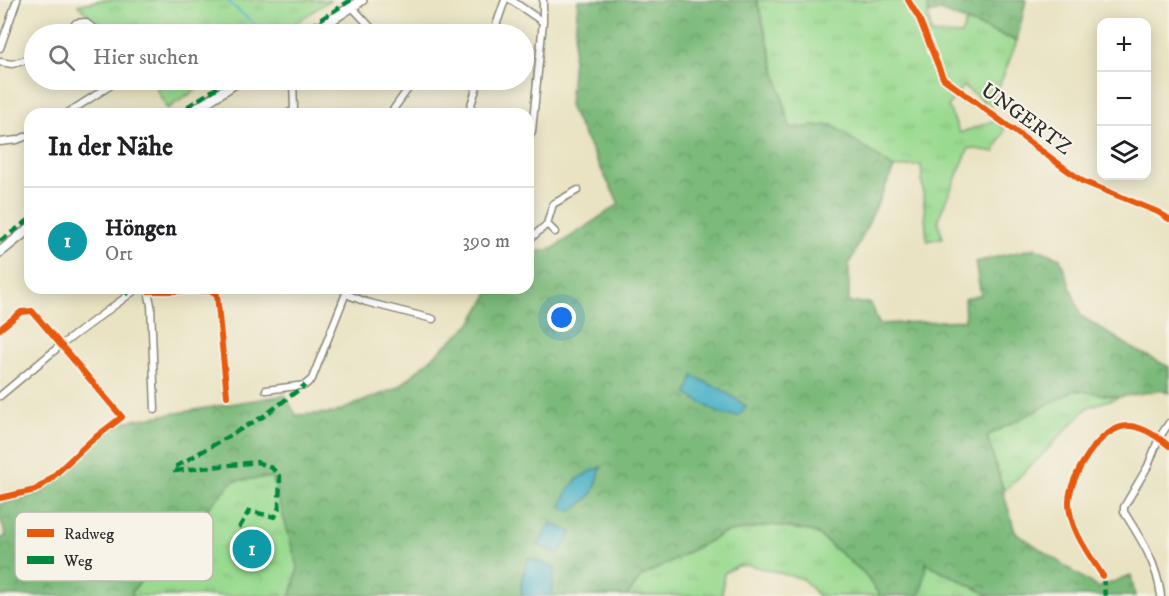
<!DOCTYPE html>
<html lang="de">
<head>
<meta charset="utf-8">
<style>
  body { margin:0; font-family:"IM FELL DW Pica",serif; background:#f2f2f2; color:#202124 }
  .controls { position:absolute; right:18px; top:18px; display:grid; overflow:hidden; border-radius:12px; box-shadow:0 3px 15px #0003 }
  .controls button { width:54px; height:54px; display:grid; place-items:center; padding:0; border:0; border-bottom:2px solid #e0e0e0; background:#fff; color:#202124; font:30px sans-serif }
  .you { position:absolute; left:562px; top:318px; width:21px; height:21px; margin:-15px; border:4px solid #fff; border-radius:50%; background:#1a73e8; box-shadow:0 0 0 9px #1a73e833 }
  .badge { display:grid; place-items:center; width:39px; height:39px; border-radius:50%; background:#b5179e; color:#fff; font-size:20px; font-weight:700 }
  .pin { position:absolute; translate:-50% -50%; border:3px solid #fff; box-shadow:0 2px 6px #0006 }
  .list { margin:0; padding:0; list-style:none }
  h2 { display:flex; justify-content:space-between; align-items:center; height:78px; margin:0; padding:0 24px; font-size:26px }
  h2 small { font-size:20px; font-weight:400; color:#757577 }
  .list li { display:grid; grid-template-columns:39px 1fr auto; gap:18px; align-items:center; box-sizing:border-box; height:108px; padding:0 24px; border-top:2px solid #e0e0e0 }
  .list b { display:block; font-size:22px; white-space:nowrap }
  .list p { margin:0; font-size:20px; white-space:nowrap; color:#757577 }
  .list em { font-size:20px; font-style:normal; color:#757577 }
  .icon { flex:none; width:33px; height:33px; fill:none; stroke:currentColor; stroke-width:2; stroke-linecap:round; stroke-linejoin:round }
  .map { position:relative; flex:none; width:1169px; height:596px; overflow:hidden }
  .search { position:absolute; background:#fff; box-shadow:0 3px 15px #0003; left:24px; top:24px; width:510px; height:66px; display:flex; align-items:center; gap:15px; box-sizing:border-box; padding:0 21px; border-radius:33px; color:#757577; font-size:22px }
  .panel { position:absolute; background:#fff; box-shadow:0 3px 15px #0003; left:24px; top:108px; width:510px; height:186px; border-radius:18px }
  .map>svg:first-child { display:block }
</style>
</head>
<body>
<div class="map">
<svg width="1169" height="596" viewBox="0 0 1169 596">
  <defs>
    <pattern id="grass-tufts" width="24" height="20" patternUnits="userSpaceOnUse" patternTransform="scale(1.5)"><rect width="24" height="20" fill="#9ada90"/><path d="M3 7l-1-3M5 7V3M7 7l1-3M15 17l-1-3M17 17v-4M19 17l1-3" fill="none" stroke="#85bb7c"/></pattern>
    <pattern id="forest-crowns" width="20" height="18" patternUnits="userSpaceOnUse" patternTransform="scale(1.5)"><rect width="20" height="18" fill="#7bba7a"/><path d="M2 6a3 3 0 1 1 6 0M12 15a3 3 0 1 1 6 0" fill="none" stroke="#659764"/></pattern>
  </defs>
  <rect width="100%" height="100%" fill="#f7f3e8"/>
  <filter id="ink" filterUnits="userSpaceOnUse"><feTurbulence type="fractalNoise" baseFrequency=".0167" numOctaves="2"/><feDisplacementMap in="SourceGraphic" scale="12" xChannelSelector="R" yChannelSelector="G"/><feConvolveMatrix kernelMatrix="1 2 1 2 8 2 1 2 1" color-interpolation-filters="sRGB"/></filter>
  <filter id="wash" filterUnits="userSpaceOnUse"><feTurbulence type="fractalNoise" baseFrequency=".008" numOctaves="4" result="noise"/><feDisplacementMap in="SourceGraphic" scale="24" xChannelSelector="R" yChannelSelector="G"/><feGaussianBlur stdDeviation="1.35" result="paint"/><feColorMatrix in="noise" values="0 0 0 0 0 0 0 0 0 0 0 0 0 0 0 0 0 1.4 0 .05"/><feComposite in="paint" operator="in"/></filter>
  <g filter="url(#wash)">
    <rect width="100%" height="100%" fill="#e9e3c3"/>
    <path fill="url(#grass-tufts)" stroke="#62825e" stroke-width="1.5" d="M101 0H330L279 34H108L78 5Z
      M757 0H927L931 34 961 35 966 22 1017 41 991 107 963 86 948 106 960 133 993 121 1005 129 995 152 969 148 938 219 942 238 927 241 921 165 894 168 832 125 790 128Z
      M152 80H211L167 109Z
      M1075 390 1119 397 1088 407 1040 457 1004 491 987 436Z
      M273 477 298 568 291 596H132V591L233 481Z
      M772 525 815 532 864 573 880 596H818L803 579 749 565 737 566 724 573 722 596H627L641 577 724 533Z
      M925 563 991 596H916L922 589Z"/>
    <path fill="url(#forest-crowns)" stroke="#537252" stroke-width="1.5" fill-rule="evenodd" d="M578 0H757L790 128 832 125 894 168 849 265V303H871L879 324 965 320 964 299 981 295 975 262 1035 248 1060 258 1081 316 1132 348 1169 367V393L1162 390 1119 397 1075 390 987 436 1015 532 1098 588 1131 575 1135 596H991L926 563 922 590 916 596H880L864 573 815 532 772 525 724 533 641 577 627 596H551L555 568 528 558 521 582 522 596H291L298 568 272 477 233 481 132 591V596H0V539L6 536 0 518V504L42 493 107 431 122 422 285 395 296 415 334 413 399 387 472 322 492 288H528V253L552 249 619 204 569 106ZM692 376 722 390 745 406 739 416Z
      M927 0H1026L1017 41 940 11 928 14Z"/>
    <path fill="#47b0c6" stroke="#396e78" stroke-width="1.5" d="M693 376 722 390 746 406 739 416 720 414 687 394Z
      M601 467C595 492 594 496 572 511L561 508C569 482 577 477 601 467Z
      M551 523 572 532 559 554 538 545Z
      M528 558 555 568 551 596H522L521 582Z"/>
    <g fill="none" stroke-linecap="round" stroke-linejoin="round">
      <path stroke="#47b0c6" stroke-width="2" d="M226 0 266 34
        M289 80 291 97
        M528 245 548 228"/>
    </g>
  </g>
  <g filter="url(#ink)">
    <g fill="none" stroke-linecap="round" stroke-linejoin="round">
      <defs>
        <path id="street" d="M511 0 543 22 532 131 528 138
          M543 0V22
          M908 0 919 18 943 78 1082 181 1158 212 1169 219
          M352 7 377 34
          M67 34 76 23 85 22 101 34
          M493 34 505 0
          M0 48 17 0
          M0 62 12 64 34 58
          M344 80 358 83
          M66 114 119 80
          M287 114 294 110 293 80
          M390 114 410 86V80
          M468 114 479 80
          M0 142 17 140 30 135
          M547 224 555 232
          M528 241 547 224 553 204 578 190
          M144 288 148 291H212L217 295 227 396
          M148 291 151 305 155 410
          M346 294 366 302 433 319
          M0 329 21 312 32 311 122 417 92 440 48 481 35 490 0 498
          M266 390 305 385 312 379 348 288
          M0 396 61 345 138 288
          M1103 576C1090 556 1068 527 1069 501 1070 476 1100 426 1128 426 1143 426 1158 437 1169 446
          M1161 596C1157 563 1141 539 1124 512V507L1148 466 1159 438 1169 423"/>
        <path id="primary" d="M310 34 362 0
          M188 114 240 80
          M0 252 30 228"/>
      </defs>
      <use href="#street" stroke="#8a8777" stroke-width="9"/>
      <use href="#primary" stroke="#8a8777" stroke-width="12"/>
      <use href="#street" stroke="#fff" stroke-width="6"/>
      <use href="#primary" stroke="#fff" stroke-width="9"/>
      <path stroke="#00873e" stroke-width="4.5" stroke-dasharray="9 4.5" stroke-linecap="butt" d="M298 34 351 0
        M176 114 229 80
        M0 241 30 219
        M123 288 129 295
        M239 528 249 511 275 517 279 507 280 477 272 468 257 462 175 471V467L264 416 305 385
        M1103 576 1105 596"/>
      <defs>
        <path id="cycleway" d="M908 0 919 18 943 78 1082 181 1158 212 1169 219
          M144 288 148 291H212L217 295 227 396
          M0 329 21 312 32 311 122 417 92 440 48 481 35 490 0 498
          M1103 576C1090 556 1068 527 1069 501 1070 476 1100 426 1128 426 1143 426 1158 437 1169 446"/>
      </defs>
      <use href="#cycleway" stroke="#f7f3e8" stroke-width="10"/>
      <use href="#cycleway" stroke="#e8590c" stroke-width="6"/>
    </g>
  </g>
  <g text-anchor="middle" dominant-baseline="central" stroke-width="4.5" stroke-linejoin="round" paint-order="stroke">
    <g font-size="21" fill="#2b2b2b" stroke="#f7f3e8">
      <text transform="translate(1026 119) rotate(36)">UNGERTZ</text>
    </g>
  </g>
  <rect x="15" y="512" width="198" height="69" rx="9" fill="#f7f3e8" stroke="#bab7af" stroke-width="1.5"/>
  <rect x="27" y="529" width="27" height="8" fill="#e8590c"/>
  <rect x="27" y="556" width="27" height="8" fill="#00873e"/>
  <g font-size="16" fill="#2b2b2b">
    <text x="64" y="539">Radweg</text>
    <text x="64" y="566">Weg</text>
  </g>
</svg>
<div class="controls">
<button>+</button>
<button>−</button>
<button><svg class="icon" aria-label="layers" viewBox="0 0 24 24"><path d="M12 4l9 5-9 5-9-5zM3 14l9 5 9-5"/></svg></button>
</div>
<div class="you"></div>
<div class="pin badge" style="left:252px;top:549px;background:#0f9aa8">1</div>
<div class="search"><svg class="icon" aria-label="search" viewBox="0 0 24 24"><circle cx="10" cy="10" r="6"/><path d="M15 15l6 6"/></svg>Hier suchen</div>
<section class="panel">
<h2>In der Nähe<small></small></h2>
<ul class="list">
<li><span class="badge" style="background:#0f9aa8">1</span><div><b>Höngen</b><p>Ort</p></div><em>390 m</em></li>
</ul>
</section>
</div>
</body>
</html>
